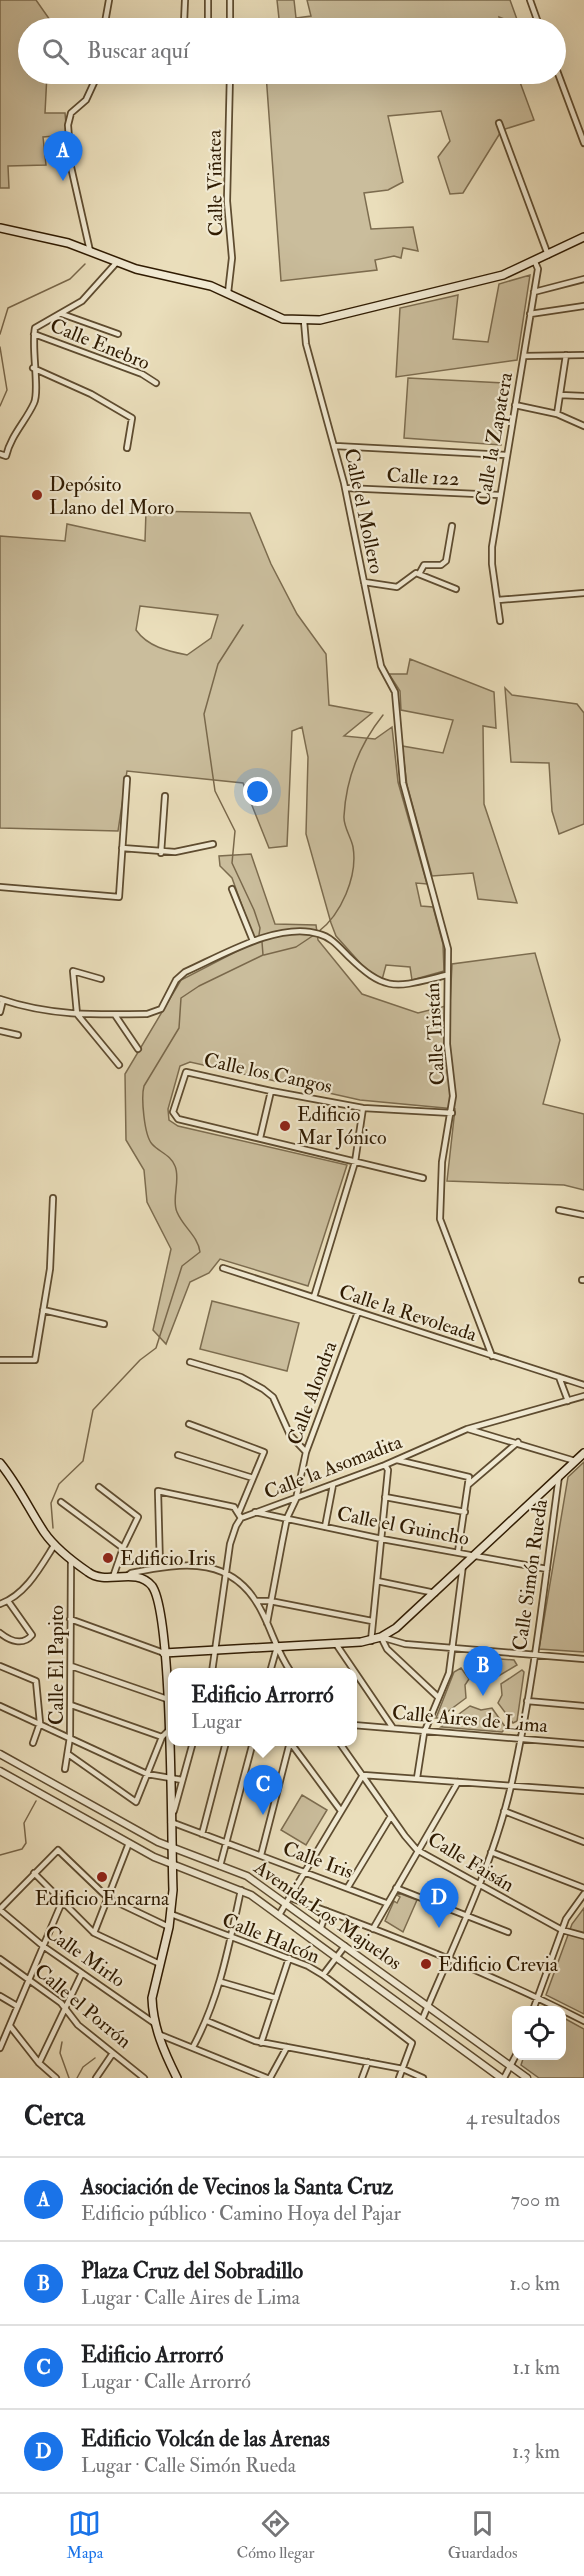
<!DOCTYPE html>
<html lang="es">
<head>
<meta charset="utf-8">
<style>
  body { margin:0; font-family:"IM FELL Double Pica",serif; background:#f6f6f6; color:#202124 }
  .controls { position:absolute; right:18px; bottom:18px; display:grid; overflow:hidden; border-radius:12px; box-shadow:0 6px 24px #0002 }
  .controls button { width:54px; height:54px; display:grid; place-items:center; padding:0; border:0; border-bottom:2px solid #e0e0e0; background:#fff; color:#202124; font:30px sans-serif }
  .you { position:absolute; left:258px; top:792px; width:21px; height:21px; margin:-15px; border:4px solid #fff; border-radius:50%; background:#1a73e8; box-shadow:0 0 0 9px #1a73e833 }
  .badge { display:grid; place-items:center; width:39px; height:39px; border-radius:50%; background:#1a73e8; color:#fff; font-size:20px; font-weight:700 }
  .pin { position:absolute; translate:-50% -50px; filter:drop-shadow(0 2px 3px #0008) }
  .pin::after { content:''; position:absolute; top:32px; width:21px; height:18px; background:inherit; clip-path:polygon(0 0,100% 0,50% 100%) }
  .popup { position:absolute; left:168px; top:1668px; width:189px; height:78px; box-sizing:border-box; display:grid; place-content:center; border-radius:12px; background:#fff; filter:drop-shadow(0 2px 4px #0005); font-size:20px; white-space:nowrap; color:#757577 }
  .popup b { font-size:22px; color:#202124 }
  .popup::after { content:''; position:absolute; left:50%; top:100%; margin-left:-12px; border:12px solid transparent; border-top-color:#fff }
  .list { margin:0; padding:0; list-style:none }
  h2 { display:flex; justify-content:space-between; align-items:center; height:78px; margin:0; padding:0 24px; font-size:26px }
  h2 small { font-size:20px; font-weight:400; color:#757577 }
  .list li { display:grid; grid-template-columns:39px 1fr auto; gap:18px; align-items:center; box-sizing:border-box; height:84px; padding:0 24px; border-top:2px solid #e0e0e0 }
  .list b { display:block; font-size:22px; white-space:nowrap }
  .list p { margin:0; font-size:20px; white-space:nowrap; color:#757577 }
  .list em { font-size:20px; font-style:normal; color:#757577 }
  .icon { flex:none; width:33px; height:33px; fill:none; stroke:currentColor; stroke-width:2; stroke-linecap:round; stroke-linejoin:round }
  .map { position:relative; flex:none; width:584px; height:2078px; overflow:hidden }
  .search { position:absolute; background:#fff; box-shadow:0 6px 24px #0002; left:18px; right:18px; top:18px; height:66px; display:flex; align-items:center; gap:15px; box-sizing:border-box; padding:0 21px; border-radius:33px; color:#757577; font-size:22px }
  .sheet { height:414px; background:#fff }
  nav { display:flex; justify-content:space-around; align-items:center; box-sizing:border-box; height:84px; border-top:2px solid #e0e0e0; background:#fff; font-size:16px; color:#757577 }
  nav a { display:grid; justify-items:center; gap:3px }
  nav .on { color:#1a73e8 }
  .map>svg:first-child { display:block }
</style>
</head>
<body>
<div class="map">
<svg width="584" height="2078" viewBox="0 0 584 2078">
  <rect width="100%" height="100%" fill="#eadebb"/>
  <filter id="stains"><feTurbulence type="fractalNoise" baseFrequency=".00333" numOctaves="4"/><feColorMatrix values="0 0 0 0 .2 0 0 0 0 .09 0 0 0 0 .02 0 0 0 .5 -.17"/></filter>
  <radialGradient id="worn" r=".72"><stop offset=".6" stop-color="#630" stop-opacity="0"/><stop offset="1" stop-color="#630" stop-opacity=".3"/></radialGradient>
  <path fill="#cabd9c" stroke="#7c6c4f" stroke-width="1.5" fill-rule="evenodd" d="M0 0H36L50 20V28H28V74H47L45 113H65L67 135 43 137 46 165 8 166 9 188H0Z
    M277 0H294L296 18 311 16 307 0H510L519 25 499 17 501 28H280Z
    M266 74H517L534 120 502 130 463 193 450 194 438 157 450 141 441 111 388 116 403 182 388 190 364 193 371 229 413 227 418 251 403 248 401 258 394 256 375 260 377 270 281 281Z
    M530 275 517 360 396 377 400 308 458 295 453 339 488 342 499 284Z
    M408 378 504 383 501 445 404 438Z
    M146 511 250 513 271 564 297 614 326 654 329 705 372 713 344 736 375 739 392 727 398 782 427 884 416 883 421 906 433 907 443 944 444 971 412 980 410 967 386 965 382 980 370 974 336 936 331 923 306 834 308 757 302 727 292 731 287 846 269 848 243 783 127 771 118 831 0 828V536L65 541 67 524 145 541ZM140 606 218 615 211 638 187 655C168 651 148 647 136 630Z
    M410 659 494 692 496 728 483 726 484 804 517 903 478 899 473 873 432 876 407 785 402 746 443 753 453 720 401 710 400 691 389 674H407Z
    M505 688 512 695 577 704 584 713V824L559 834 552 811 549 763 511 762Z
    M251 854 275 924 316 925 318 940 362 994 418 1013 450 1005 452 964 535 953 560 1040 543 1104 584 1114V1190L564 1185 447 1181 455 1109 360 1100 190 1062 180 1066 168 1109 169 1120 178 1126 347 1165 308 1286 220 1259 209 1273 190 1282 166 1344 153 1330 171 1249 147 1202 144 1170 126 1140 125 1074 181 980 255 942 232 878 220 866 219 856Z
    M212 1301 299 1323 287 1371 200 1349Z
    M584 1462V1652L539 1649 568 1477Z
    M472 1657 514 1660 517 1665 497 1677 486 1671 476 1673 469 1662Z
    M461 1668 469 1679 465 1685 466 1698 439 1718H436L454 1672Z
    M522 1670 524 1672 517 1721 513 1723 498 1703 502 1695 501 1684Z
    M470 1706 481 1710 492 1708 506 1728 502 1732 441 1727Z
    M302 1795 327 1810 306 1845 281 1830Z
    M401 1894 417 1900 403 1932 385 1921 394 1901 397 1903 400 1897 397 1895Z
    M584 1908V2014L546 1995 572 1924Z
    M562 2017 584 2029V2078H539L521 2065 524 2056H562Z"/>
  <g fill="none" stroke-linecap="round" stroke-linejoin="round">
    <path stroke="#79684b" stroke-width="1.5" d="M0 334 8 308 70 279 85 264
      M0 347 7 390 0 406
      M243 625 218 664 204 714 215 791 235 831 232 863 254 910 260 928 259 935
      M318 932C341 915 358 876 353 847 351 837 343 826 344 816 346 778 360 744 383 715
      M264 955 296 947 314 935
      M53 1528 51 1503 59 1484 83 1461 93 1410 140 1360 156 1348 182 1266 200 1252C198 1236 183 1227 177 1212 171 1199 181 1180 175 1166 171 1155 159 1152 152 1144 144 1135 141 1097 144 1086L179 1028 181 998 199 986 263 955 262 942
      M0 1855 22 1849 26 1843 24 1823 36 1801
      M62 2042 60 2053 69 2078
      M77 2078 83 2067 95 2058"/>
    <defs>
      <path id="minor" d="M185 0 184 23 209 28
        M208 0V28
        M230 0V28
        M530 0 540 28
        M104 28 109 0
        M556 68 584 143
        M499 123 548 255
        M90 251 71 167 68 125 71 113 86 100 98 74
        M534 292 584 279
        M228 293 232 258 227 201 230 74
        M62 314 118 334
        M530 314 584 306
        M304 321 306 344 344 483 381 666 395 692 403 783 448 949 447 1044 453 1096 442 1162 440 1219 492 1356
        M34 334 142 374 156 383
        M524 356 584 355
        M33 368 91 394 132 418 127 448
        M560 395 584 396
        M515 405 557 414 584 426
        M557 414 566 355
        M335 446 506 455
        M0 454 6 456C11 435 26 421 34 403 40 390 31 348 35 328L82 301 117 262
        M345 488 499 495
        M419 574 424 565H441L446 561 452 526
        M364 582 397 587 416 573 456 589
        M498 600 584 593
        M500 621 492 564V547L538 269 535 262
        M122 848 175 852 213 844
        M161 853 165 796
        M0 887 119 897 127 779
        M232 889 253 941
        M101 979 73 971 77 1014 119 1065
        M0 999C50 1016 95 1015 147 1014L161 1009 176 980 185 972C221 956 279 921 319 934 331 937 339 947 348 956 387 994 396 987 447 975
        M0 1012 3 1000
        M115 1015 138 1049
        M0 1031 18 1035
        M260 1138 271 1091
        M423 1178 178 1119 173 1112 186 1072 271 1091 363 1108 452 1113
        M559 1210 584 1215
        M223 1268 584 1385
        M582 1280H584
        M314 1297 355 1162 363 1108
        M43 1310 104 1324
        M0 1360H35L50 1269 53 1198
        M190 1362 241 1377 263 1389 273 1397 290 1435 306 1452
        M559 1377 568 1401
        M189 1424 264 1452 239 1512
        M468 1429 575 1461
        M178 1455 253 1478
        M397 1460 469 1477 458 1552
        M468 1485 518 1442
        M99 1487 138 1517 123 1548 113 1577
        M385 1497 465 1512
        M61 1502 123 1548
        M255 1512 382 1539 547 1569
        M325 1527 333 1485
        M160 1567 158 1491 234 1507 241 1518
        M127 1576 131 1573C185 1562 235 1555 263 1614 273 1634 278 1654 291 1672
        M377 1581 435 1593
        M256 1601H270L372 1621
        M0 1604C26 1595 41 1566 55 1544
        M70 1619 164 1653
        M267 1623 282 1543 287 1518 296 1499 306 1452 358 1312
        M0 1633C10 1641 23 1646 32 1635L8 1601
        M381 1637 405 1644 584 1659
        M381 1637 387 1649 438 1697
        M371 1641 388 1470 385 1465
        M336 1644 393 1728
        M0 1666 36 1681 40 1723 33 1743
        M71 1666 167 1699
        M212 1672 230 1544 236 1526 241 1518 385 1465 467 1429 584 1396
        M270 1672 277 1647
        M527 1701 584 1706
        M71 1705 162 1737
        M0 1706 147 1774 182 1780
        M353 1725 584 1744
        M290 1742 341 1811
        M339 1742 405 1836 417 1850 562 1930 584 1936
        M68 1754 136 1802 162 1737 168 1731
        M65 1769 70 1737 71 1560
        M363 1775 584 1791
        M417 1778 424 1733 449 1673 463 1565
        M174 1811 193 1742
        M504 1811 584 1842
        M171 1822 386 1903
        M202 1834 226 1742
        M491 1852 584 1888
        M261 1855 290 1742
        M220 1866 253 1742
        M34 1873 94 1933 160 1964
        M348 1887 391 1816
        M396 1888 508 1932
        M291 1898C390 1934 490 1973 584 2021
        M0 1909 58 1850 108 1898 169 1927
        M0 1910 43 1946 154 2023
        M171 1914 308 1966 323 1975 412 2043 399 2078
        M279 1915 363 1775
        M321 1927 327 1911
        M373 1929 458 1782
        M94 1933 129 1843
        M0 1959 61 2003 78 2025 144 2078
        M323 1975 345 1946
        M221 1982 276 1998
        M0 1996 17 2006
        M533 2010 566 1919 584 1894
        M422 2020C454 1944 492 1867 511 1786 534 1685 545 1579 559 1476
        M207 2021 255 2041 403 2069 423 2078
        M10 2026 39 2063 56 2078
        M158 2034 267 2078
        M261 2043 289 1958
        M193 2047C220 1997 229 1945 241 1890
        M0 2048 62 1902
        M39 2063 82 1973
        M96 2078 113 2053
        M270 2078 287 2047
        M362 2078 368 2062
        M504 2078 516 2055"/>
      <path id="tertiary" d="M0 1754 158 1842 247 1876 527 2078
        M0 1771 154 1857 251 1895 501 2078"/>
      <path id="secondary" d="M0 228 68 243 136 269 211 286 283 319 320 320 503 275 584 237
        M0 1463C18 1485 29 1509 44 1532 55 1548 72 1561 88 1572 106 1586 136 1566 152 1586 173 1615 171 1841 173 1890L169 1927 152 1998C153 2027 164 2052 177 2078
        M164 1653 361 1642 381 1637 396 1628 584 1453"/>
    </defs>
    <use href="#minor" stroke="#5e4c30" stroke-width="8"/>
    <use href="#tertiary" stroke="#5e4c30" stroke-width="9"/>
    <use href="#secondary" stroke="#2f1b02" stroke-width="10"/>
    <use href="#minor" stroke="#f1ead3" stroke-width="4.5"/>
    <use href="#tertiary" stroke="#f1ead3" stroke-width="6"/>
    <use href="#secondary" stroke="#f1ead3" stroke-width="7"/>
  </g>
  <g fill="#8f2418" stroke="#f1ead3" stroke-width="2">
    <circle cx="37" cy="495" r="6"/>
    <circle cx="285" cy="1126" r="6"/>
    <circle cx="108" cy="1558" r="6"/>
    <circle cx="102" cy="1877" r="6"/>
    <circle cx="426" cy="1964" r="6"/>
  </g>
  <g text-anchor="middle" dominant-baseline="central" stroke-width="4.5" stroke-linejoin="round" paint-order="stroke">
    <g font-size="20" fill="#2f1b02" stroke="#f1ead3">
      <text transform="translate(215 183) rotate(-91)">Calle Viñatea</text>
      <text transform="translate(100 344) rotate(22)">Calle Enebro</text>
      <text transform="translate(494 439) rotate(-80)">Calle la Zapatera</text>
      <text transform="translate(423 477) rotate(3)">Calle 122</text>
      <text transform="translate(364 511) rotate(78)">Calle el Mollero</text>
      <text transform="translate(435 1034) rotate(-93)">Calle Tristán</text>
      <text transform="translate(268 1073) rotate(12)">Calle los Cangos</text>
      <text transform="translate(408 1313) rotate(18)">Calle la Revoleada</text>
      <text transform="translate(312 1393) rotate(-70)">Calle Alondra</text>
      <text transform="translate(333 1467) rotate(-21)">Calle la Asomadita</text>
      <text transform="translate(403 1526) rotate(11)">Calle el Guincho</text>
      <text transform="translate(530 1575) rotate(-82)">Calle Simón Rueda</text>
      <text transform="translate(56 1665) rotate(-90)">Calle El Papito</text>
      <text transform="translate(470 1719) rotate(5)">Calle Aires de Lima</text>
      <text transform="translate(318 1860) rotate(20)">Calle Iris</text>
      <text transform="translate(471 1862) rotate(31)">Calle Faisán</text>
      <text transform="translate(328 1915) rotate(35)">Avenida Los Majuelos</text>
      <text transform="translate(271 1938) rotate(22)">Calle Halcón</text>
      <text transform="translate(85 1956) rotate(35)">Calle Mirlo</text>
      <text transform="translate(83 2006) rotate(40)">Calle el Porrón</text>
    </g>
    <g font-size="20" fill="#2f1b02" stroke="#f1ead3" text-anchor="start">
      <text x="49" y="484">Depósito<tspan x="49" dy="23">Llano del Moro</tspan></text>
      <text x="297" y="1114">Edificio<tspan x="297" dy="23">Mar Jónico</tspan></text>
      <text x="120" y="1558">Edificio Iris</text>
      <text x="102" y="1898" text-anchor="middle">Edificio Encarna</text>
      <text x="438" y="1964">Edificio Crevia</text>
    </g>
  </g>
  <rect width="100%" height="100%" filter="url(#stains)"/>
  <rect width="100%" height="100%" fill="url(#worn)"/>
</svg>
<div class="controls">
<button><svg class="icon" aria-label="locate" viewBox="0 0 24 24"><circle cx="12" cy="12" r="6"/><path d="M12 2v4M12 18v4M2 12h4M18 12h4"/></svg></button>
</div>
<div class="you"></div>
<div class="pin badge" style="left:63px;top:181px">A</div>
<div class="pin badge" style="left:483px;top:1696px">B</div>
<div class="pin badge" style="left:263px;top:1815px">C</div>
<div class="popup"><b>Edificio Arrorró</b>Lugar</div>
<div class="pin badge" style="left:439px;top:1928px">D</div>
<div class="search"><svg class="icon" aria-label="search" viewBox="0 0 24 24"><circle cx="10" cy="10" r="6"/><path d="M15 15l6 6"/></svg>Buscar aquí</div>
</div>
<section class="sheet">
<h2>Cerca<small>4 resultados</small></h2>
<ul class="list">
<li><span class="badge">A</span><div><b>Asociación de Vecinos la Santa Cruz</b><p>Edificio público · Camino Hoya del Pajar</p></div><em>700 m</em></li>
<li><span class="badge">B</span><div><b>Plaza Cruz del Sobradillo</b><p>Lugar · Calle Aires de Lima</p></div><em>1.0 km</em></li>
<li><span class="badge">C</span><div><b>Edificio Arrorró</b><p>Lugar · Calle Arrorró</p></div><em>1.1 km</em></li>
<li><span class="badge">D</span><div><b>Edificio Volcán de las Arenas</b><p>Lugar · Calle Simón Rueda</p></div><em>1.3 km</em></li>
</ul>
</section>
<nav>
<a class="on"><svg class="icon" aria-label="map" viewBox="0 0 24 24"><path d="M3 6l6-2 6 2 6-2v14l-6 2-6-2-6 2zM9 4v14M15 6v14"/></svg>Mapa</a>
<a><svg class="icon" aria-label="directions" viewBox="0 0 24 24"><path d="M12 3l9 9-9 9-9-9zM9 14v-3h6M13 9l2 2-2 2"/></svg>Cómo llegar</a>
<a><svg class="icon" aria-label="saved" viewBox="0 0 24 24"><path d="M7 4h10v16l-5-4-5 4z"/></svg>Guardados</a>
</nav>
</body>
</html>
